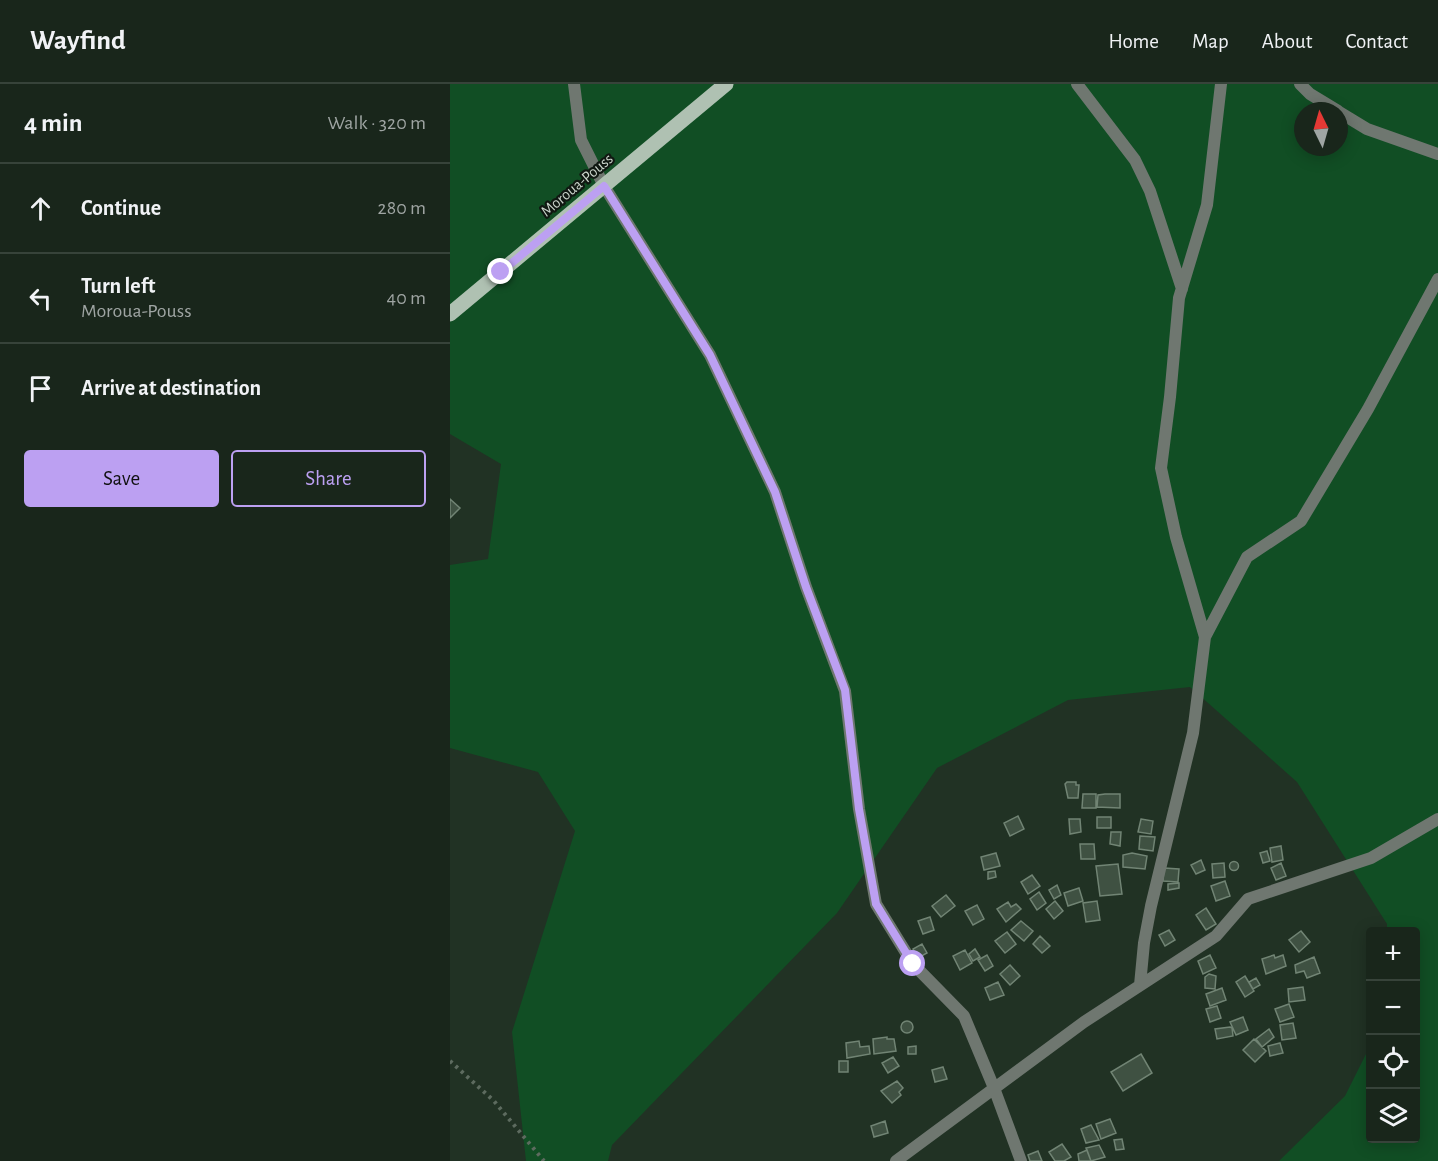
<!DOCTYPE html>
<html lang="en">
<head>
<meta charset="utf-8">
<style>
  body { margin:0; font-family:"Alegreya Sans",sans-serif; background:#263228; color:#f1f3f6 }
  .controls { position:absolute; right:18px; bottom:18px; display:grid; overflow:hidden; border-radius:6px; box-shadow:0 3px 15px #0003 }
  .controls button { width:54px; height:54px; display:grid; place-items:center; padding:0; border:0; border-bottom:2px solid #37433a; background:#19261b; color:#f1f3f6; font:30px sans-serif }
  .compass { position:absolute; left:844px; top:18px; width:54px; height:54px; border-radius:50%; background:#19261b; box-shadow:0 3px 15px #0003; rotate:355deg }
  .stop { position:absolute; width:18px; height:18px; margin:-14px; border:4px solid #bca0f2; border-radius:50%; background:#fff }
  .stop.end { background:#bca0f2; border-color:#fff; box-shadow:0 2px 6px #0008 }
  .list { margin:0; padding:0; list-style:none }
  h2 { display:flex; justify-content:space-between; align-items:center; height:78px; margin:0; padding:0 24px; font-size:26px }
  h2 small { font-size:20px; font-weight:400; color:#9fa5a3 }
  .list li { display:grid; grid-template-columns:39px 1fr auto; gap:18px; align-items:center; box-sizing:border-box; height:90px; padding:0 24px; border-top:2px solid #37433a }
  .list b { display:block; font-size:22px; white-space:nowrap }
  .list p { margin:0; font-size:20px; white-space:nowrap; color:#9fa5a3 }
  .list em { font-size:20px; font-style:normal; color:#9fa5a3 }
  .actions { display:flex; gap:12px; padding:18px 24px }
  .actions a { flex:1; padding:14px 0; border:2px solid #bca0f2; border-radius:6px; text-align:center; font-size:21px; color:#bca0f2 }
  .actions .main { background:#bca0f2; color:#111 }
  .icon { flex:none; width:33px; height:33px; fill:none; stroke:currentColor; stroke-width:2; stroke-linecap:round; stroke-linejoin:round }
  .map { position:relative; flex:none; width:988px; height:1077px; overflow:hidden }
  header { display:flex; align-items:center; gap:36px; box-sizing:border-box; height:84px; padding:0 30px; background:#19261b; border-bottom:2px solid #37433a }
  header strong { font-size:28px }
  nav { display:flex; gap:33px; margin-inline-start:auto; font-size:21px }
  main { display:flex }
  aside { flex:1; background:#19261b }
  .map>svg:first-child { display:block }
</style>
</head>
<body>
<header>
<strong>Wayfind</strong>
<nav><a>Home</a><a>Map</a><a>About</a><a>Contact</a></nav>
</header>
<main>
<aside>
<h2>4 min<small>Walk · 320 m</small></h2>
<ul class="list">
<li><svg class="icon" aria-label="ahead" viewBox="0 0 24 24"><path d="M12 20V5M6 11l6-6 6 6"/></svg><div><b>Continue</b></div><em>280 m</em></li>
<li><svg class="icon" aria-label="left" viewBox="0 0 24 24"><path d="M17 20v-9H6M10 6l-5 5 5 5"/></svg><div><b>Turn left</b><p>Moroua-Pouss</p></div><em>40 m</em></li>
<li><svg class="icon" aria-label="arrive" viewBox="0 0 24 24"><path d="M6 21V4h12l-3 4 3 4H6"/></svg><div><b>Arrive at destination</b></div></li>
</ul>
<div class="actions"><a class="main">Save</a><a>Share</a></div>
</aside>
<div class="map">
<svg width="988" height="1077" viewBox="0 0 988 1077">
  <rect width="100%" height="100%" fill="#213224"/>
  <path fill="#114e24" fill-rule="evenodd" d="M0 0H988V1077H829L895 1012 920 962V1054H966V848L937 847V840L847 698 740 603 618 616 487 684 387 829 162 1061 158 1077H76L62 948 125 747 88 688 0 664V481L38 475 51 380 0 350ZM853 27H889V63H853Z"/>
  <path fill="#3f5142" stroke="#718474" stroke-width="1.5" d="M0 415 10 424 0 434Z
    M617 698H626V701H629L628 714H618L615 700Z
    M633 710H646V724H632Z
    M655 710H670V724L647 723 648 711Z
    M568 732 574 745 560 752 554 739Z
    M647 733H661V744H647Z
    M619 735H630L631 748 620 750Z
    M691 735 703 737 701 750 688 748Z
    M661 748H671L670 762 660 760Z
    M690 752 705 753 703 767 689 765Z
    M630 760H644L645 775H631Z
    M831 762 833 776 822 778 820 764Z
    M817 767 820 777 813 779 810 769Z
    M546 769 550 782 534 786 531 773Z
    M682 769 697 772 695 785 673 783V771Z
    M751 776 755 786 746 790 741 781Z
    M779.5 782a4.5 4.5 0 1 1 9 0a4.5 4.5 0 1 1-9 0Z
    M774 779 775 793 763 794 762 780Z
    M831 779 836 792 826 796 821 784Z
    M668 780 672 810 650 812 646 782Z
    M714 784 729 785 728 798 713 797Z
    M545 787 546 793 538 795V788Z
    M582 791 590 802 578 810 571 798Z
    M775 797 780 812 766 817 761 802Z
    M729 799V804L718 806V800Z
    M607 801 611 811 604 815 599 806Z
    M629 804 633 817 618 822 614 809Z
    M589 808 596 819 587 826 580 815Z
    M496 811 505 822 491 833 482 822Z
    M605 817 613 827 604 835 596 825Z
    M647 817 650 836 636 838 633 819Z
    M558 818 561 823 566 820 571 825 556 838 547 825Z
    M527 821 534 835 523 841 515 827Z
    M756 824 766 840 756 846 746 831Z
    M480 833 484 846 473 850 468 837Z
    M571 837 583 847 574 857 561 846Z
    M719 846 725 856 715 862 709 851Z
    M851 847 860 858 849 868 839 856Z
    M557 848 566 860 555 869 545 857Z
    M590 852 600 862 592 869 583 860Z
    M472 860 477 869 468 874 463 865Z
    M525 865 530 873 523 877 519 870Z
    M515 866 522 879 510 886 503 872Z
    M537 871 543 882 535 887 528 876Z
    M760 871 766 884 753 890 748 877Z
    M824 871 825 874 833 871 836 882 816 890 812 875Z
    M864 873 870 889 857 894 854 887 846 889 845 881Z
    M560 881 570 892 560 901 550 890Z
    M759 890 766 892 765 905 755 904V893Z
    M795 892 804 907 795 913 786 898Z
    M806 894 810 901 803 905 799 898Z
    M548 898 554 911 540 916 535 904Z
    M853 903 855 916 839 918 838 905Z
    M772 904 776 916 760 922 756 910Z
    M839 920 844 933 830 938 825 925Z
    M767 922 771 934 760 938 756 925Z
    M793 933 798 946 786 951 780 938Z
    M451 943a6 6 0 1 1 12 0a6 6 0 1 1-12 0Z
    M843 939 846 954 832 956 830 941Z
    M780 943 782 944 783 952 767 955 765 945Z
    M819 945 824 953 812 963 806 955Z
    M437 953V955H444L446 967 424 970 423 955Z
    M804 955 816 967 805 978 793 966Z
    M409 957 410 963 419 962 420 970 397 974 396 959Z
    M830 959 833 969 820 972 818 962Z
    M466 962V970H458V963Z
    M691 970 702 989 673 1007 661 988Z
    M443 973 449 982 438 989 432 979Z
    M389 977H398V988H389Z
    M493 983 497 995 485 998 482 986Z
    M447 997 453 1004 449 1008 451 1011 442 1019 431 1007Z
    M660 1035 666 1049 651 1055 646 1040Z
    M435 1037 438 1049 424 1053 421 1042Z
    M641 1041 649 1056 636 1059 631 1045Z
    M672 1055 674 1065 666 1066 664 1056Z
    M612 1060 621 1073 614 1077H605L599 1068Z
    M649 1061 655 1073 641 1077 636 1064Z
    M637 1066 641 1077H629L628 1070Z
    M588 1067 592 1077H580L578 1071Z"/>
  <g fill="none" stroke-linecap="round" stroke-linejoin="round">
    <path stroke="#5d6b5f" stroke-width="4" stroke-dasharray="3 4.5" stroke-linecap="butt" d="M0 977 44 1017 94 1077"/>
    <path stroke="#6f7770" stroke-width="12" d="M124 0 131 56 154 102 260 271 325 408 356 503 395 607 409 725 426 820 463 880 514 932 544 1004 571 1077
      M627 0 685 76 700 107 732 205
      M850 0 860 10 888 27
      M889 28 917 45 988 70
      M755 553 797 473 851 437 918 325 988 195
      M690 901 694 859 701 822 743 649 755 553 726 453 711 384 720 313 729 214 757 121 771 0
      M446 1077 634 938 766 852 798 815 921 774 988 735"/>
    <path stroke="#afc1b2" stroke-width="15" d="M0 230 276 0"/>
  </g>
  <g fill="none" stroke-linecap="round" stroke-linejoin="round">
    <path stroke="#bca0f2" stroke-width="8" d="M51 188 154 102 260 271 325 408 356 503 395 606 409 725 426 820 463 880"/>
  </g>
  <g text-anchor="middle" dominant-baseline="central" stroke-width="4.5" stroke-linejoin="round" paint-order="stroke">
    <g font-size="16" fill="#cad4cb" stroke="#101812">
      <text transform="translate(127 101) rotate(-40)">Moroua-Pouss</text>
    </g>
  </g>
</svg>
<div class="controls">
<button>+</button>
<button>−</button>
<button><svg class="icon" aria-label="locate" viewBox="0 0 24 24"><circle cx="12" cy="12" r="6"/><path d="M12 2v4M12 18v4M2 12h4M18 12h4"/></svg></button>
<button><svg class="icon" aria-label="layers" viewBox="0 0 24 24"><path d="M12 4l9 5-9 5-9-5zM3 14l9 5 9-5"/></svg></button>
</div>
<svg class="compass" viewBox="-18 -18 36 36"><path d="M0-13l5 13h-10z" fill="#e53935"/><path d="M0 13l5-13h-10z" fill="#9fa5a3"/></svg>
<div class="stop" style="left:463px;top:880px"></div>
<div class="stop end" style="left:51px;top:188px"></div>
</div>
</main>
</body>
</html>
